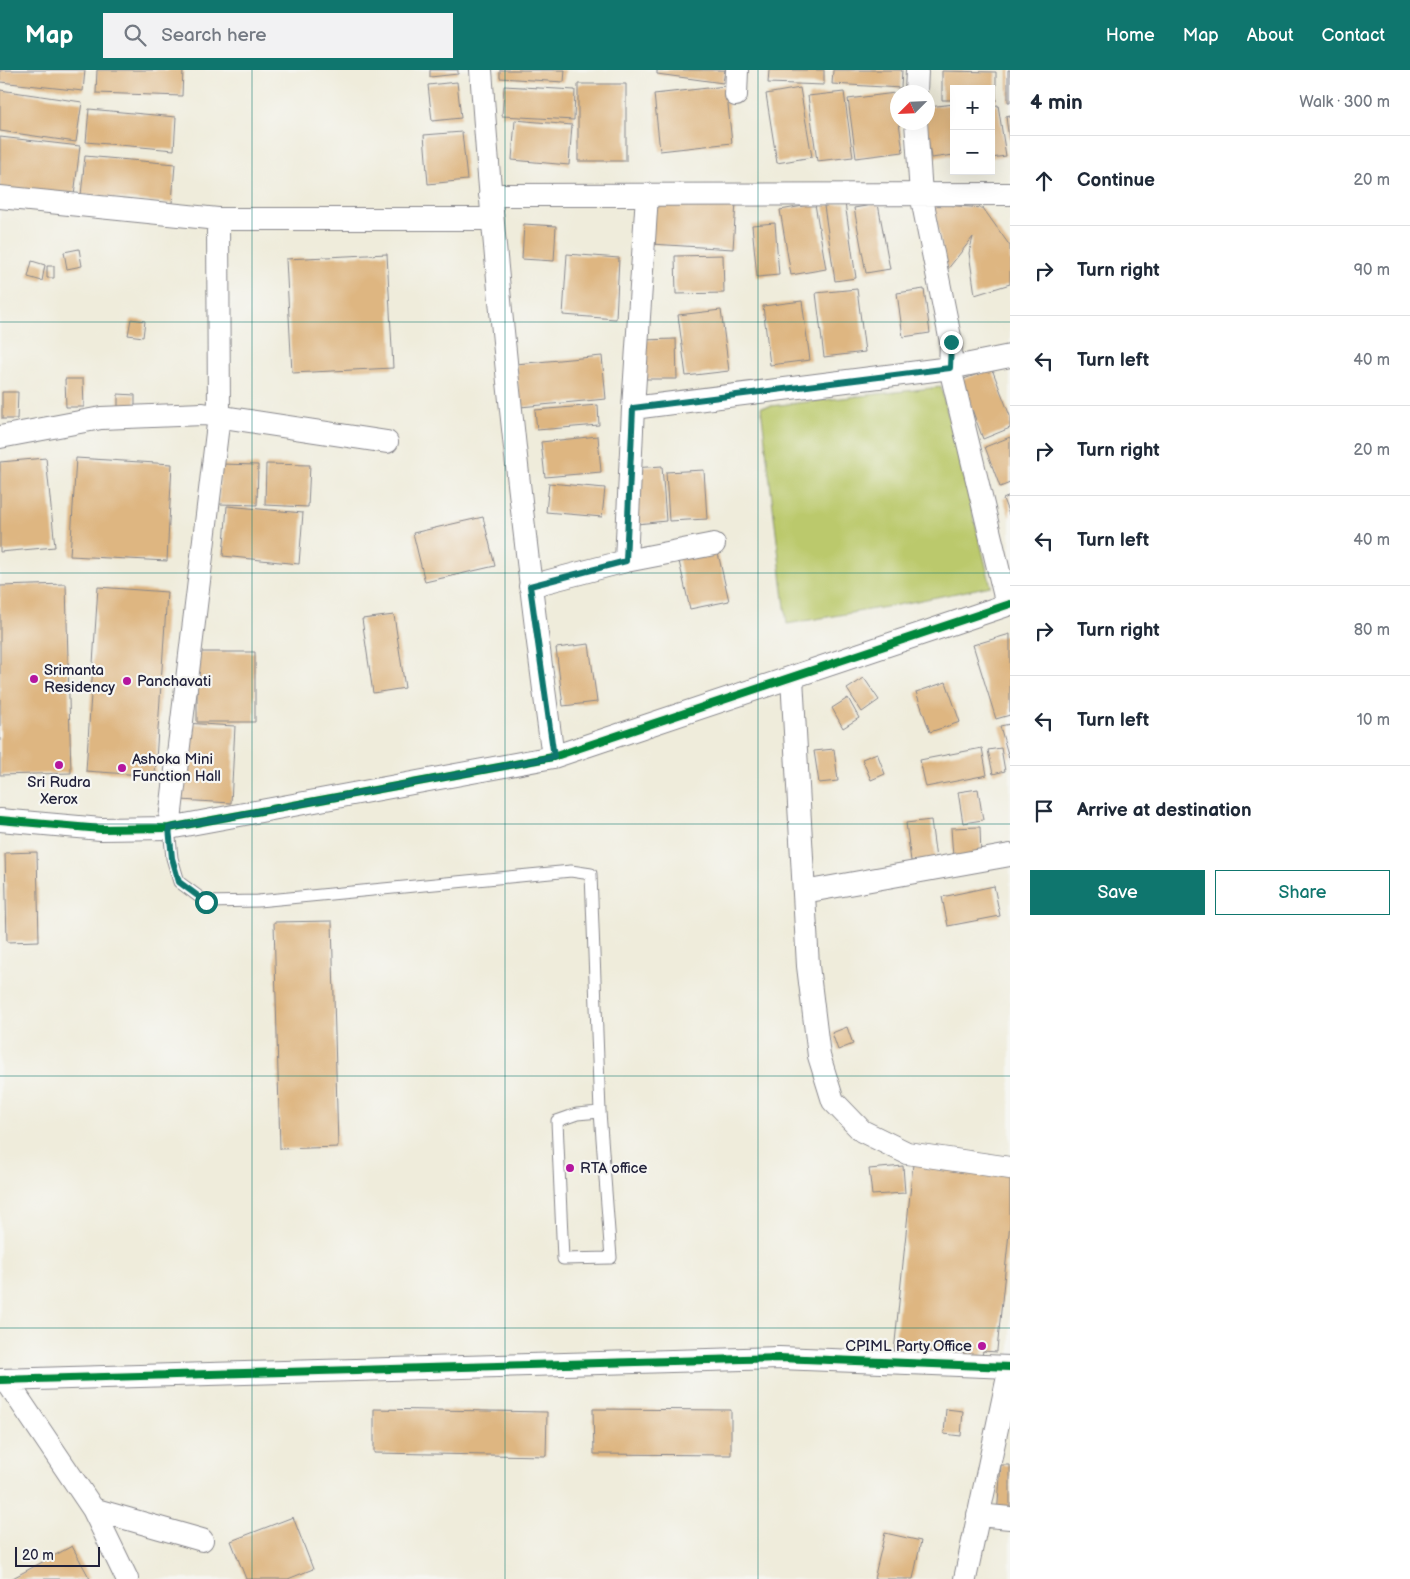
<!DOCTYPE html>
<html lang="en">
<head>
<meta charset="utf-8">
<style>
  body { margin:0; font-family:"Balsamiq Sans",sans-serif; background:#f2f2f3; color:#1f2937 }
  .controls { position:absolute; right:15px; top:15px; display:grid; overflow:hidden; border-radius:0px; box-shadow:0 5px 20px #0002 }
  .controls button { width:45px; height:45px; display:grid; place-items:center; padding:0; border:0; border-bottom:1px solid #e0e1e3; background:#fff; color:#1f2937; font:25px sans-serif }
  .compass { position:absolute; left:890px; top:15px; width:45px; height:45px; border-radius:50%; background:#fff; box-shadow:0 5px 20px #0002; rotate:246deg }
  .scale { position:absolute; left:15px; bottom:12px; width:85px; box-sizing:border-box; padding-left:5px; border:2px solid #22223b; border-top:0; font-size:14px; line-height:18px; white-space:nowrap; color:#22223b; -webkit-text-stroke:4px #f6f6f2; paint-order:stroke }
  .stop { position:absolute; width:15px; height:15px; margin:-11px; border:4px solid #0f766e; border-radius:50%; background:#fff }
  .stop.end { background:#0f766e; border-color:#fff; box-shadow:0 1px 5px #0008 }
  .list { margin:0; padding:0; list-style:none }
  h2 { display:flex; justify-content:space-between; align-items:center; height:65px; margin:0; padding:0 20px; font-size:21px }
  h2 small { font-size:16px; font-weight:400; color:#747a83 }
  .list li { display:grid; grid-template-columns:32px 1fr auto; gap:15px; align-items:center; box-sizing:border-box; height:90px; padding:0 20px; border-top:1px solid #e0e1e3 }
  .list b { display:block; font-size:19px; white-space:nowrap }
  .list em { font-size:16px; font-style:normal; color:#747a83 }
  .actions { display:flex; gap:10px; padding:15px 20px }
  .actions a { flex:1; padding:11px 0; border:1px solid #0f766e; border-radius:0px; text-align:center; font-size:18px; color:#0f766e }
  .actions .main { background:#0f766e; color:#fff }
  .icon { flex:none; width:28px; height:28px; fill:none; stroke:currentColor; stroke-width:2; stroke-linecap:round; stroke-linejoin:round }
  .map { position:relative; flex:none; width:1010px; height:1509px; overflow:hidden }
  header { display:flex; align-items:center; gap:30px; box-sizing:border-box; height:70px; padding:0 25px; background:#0f766e; color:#fff }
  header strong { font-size:24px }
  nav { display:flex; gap:28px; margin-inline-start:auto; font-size:18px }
  .search { width:350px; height:45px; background:#f2f2f3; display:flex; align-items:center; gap:12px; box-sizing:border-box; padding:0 18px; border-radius:0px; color:#747a83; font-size:19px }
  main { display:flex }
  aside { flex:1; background:#fff }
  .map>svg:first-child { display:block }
</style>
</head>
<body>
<header>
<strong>Map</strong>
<div class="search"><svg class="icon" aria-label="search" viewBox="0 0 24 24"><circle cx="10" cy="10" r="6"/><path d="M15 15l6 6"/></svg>Search here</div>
<nav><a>Home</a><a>Map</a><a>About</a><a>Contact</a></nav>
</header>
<main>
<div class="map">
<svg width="1010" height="1509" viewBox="0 0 1010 1509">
  <rect width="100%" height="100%" fill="#f6f6f2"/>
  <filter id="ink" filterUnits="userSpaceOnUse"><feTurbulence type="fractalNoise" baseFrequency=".02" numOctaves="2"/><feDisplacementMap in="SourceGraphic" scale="10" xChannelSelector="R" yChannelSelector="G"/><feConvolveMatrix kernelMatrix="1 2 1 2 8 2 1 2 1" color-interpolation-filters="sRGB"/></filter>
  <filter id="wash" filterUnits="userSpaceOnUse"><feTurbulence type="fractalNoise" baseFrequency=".0096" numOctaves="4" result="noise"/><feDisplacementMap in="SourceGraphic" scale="20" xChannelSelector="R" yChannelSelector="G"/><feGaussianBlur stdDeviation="1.12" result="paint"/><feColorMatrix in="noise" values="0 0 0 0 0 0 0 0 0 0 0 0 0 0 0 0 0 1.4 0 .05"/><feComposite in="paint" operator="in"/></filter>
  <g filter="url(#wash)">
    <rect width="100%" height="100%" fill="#efecdb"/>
    <path fill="#bbc96c" stroke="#6e7654" d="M941 317 991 516 897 535 787 554 761 337Z"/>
    <g id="blocks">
      <path fill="#deb681" d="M0 0H85L83 21 0 12Z
        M97 0H183L182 26 96 23Z
        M430 0H458V4L430 7Z
        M500 0H565L564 12 500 8Z
        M657 0H725L723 13 657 4Z
        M769 0H824V15L768 13Z
        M833 0H902L901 18 832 14Z
        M1008 0H1010V32H1008Z
        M942 1 996 2V31H991V19H954V30H942Z
        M457 12 461 48 432 51 428 15Z
        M578 14H626V91H578Z
        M504 16 575 20 574 50 502 46Z
        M726 16 732 73 660 81 654 24Z
        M800 18 812 87 777 93 766 24Z
        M0 20 82 32 76 72 0 61Z
        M844 22 853 87 817 91 808 26Z
        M895 23 898 52H899L903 82 856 88 848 29Z
        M954 34V85L931 88 926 52 928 37Z
        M998 35 1006 86 991 88V36Z
        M89 39 176 47 174 80 86 72Z
        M1010 45V70H1009L1006 46Z
        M515 50 572 55 569 95 512 90Z
        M462 62 467 110 428 114 424 65Z
        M0 67 80 76 74 126 0 119Z
        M85 86 175 94 172 133 81 125Z
        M654 127 736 132 733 179 651 174Z
        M845 133 856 208 835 211 824 136Z
        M815 134 826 199 791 205 780 140Z
        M878 134 890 199 866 203 854 138Z
        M933 134 983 138 1010 176V214L975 225 969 183 973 167 947 200Z
        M775 153 779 205 757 207 752 155Z
        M524 154 556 156 554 191 522 189Z
        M79 179 82 196 67 199 64 182Z
        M387 184 393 298 292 303 286 189Z
        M567 184 619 188 616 249 563 245Z
        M723 185 724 223 676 224 675 186Z
        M32 191 45 195 42 211 28 207Z
        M47 196H54V208H47Z
        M857 219 865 282 824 287 816 223Z
        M924 219 930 263 903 267 897 223Z
        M802 231 810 290 770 295 763 236Z
        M721 240 729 301 686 306 678 245Z
        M131 249 145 251 143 267 128 265Z
        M676 269 677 309H642L641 270Z
        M602 286 606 329 520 337 516 294Z
        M992 299 1010 346V358L983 369 961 310Z
        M65 309H83L84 337H66Z
        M2 322H18L17 349H2Z
        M118 324 135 325V340H118Z
        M598 335 599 355 537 360 535 340Z
        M598 366 601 402 545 407 541 372Z
        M1010 367V413L1000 417 985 377Z
        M46 388 55 477 0 482V392Z
        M76 388 172 394 167 491 70 486Z
        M220 394 258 395 257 435 219 434Z
        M266 394 310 395 308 437 265 435Z
        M662 396 666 451 637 454 633 398Z
        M704 400 707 449 669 451 666 402Z
        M549 413 605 418 602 447 546 442Z
        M1010 426V447L1003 429Z
        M227 436 303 443 299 494 223 486Z
        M483 447 495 496 425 512 413 463Z
        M717 479 729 531 690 539 678 487Z
        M66 514 71 703 0 705V516Z
        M98 517 167 522 155 706 86 701Z
        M394 545 405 618 373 623 362 549Z
        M1010 564V645L996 649 973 575Z
        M589 574 597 632 563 636 556 578Z
        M197 582H255V652H197Z
        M864 608 879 630 862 642 847 619Z
        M946 612 960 652 930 662 916 622Z
        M848 628 859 648 843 658 832 638Z
        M184 653 235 656 231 733 180 730Z
        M1010 654V688H1009L1000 656Z
        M982 678 987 705 926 717 920 690Z
        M1001 678 1005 701 993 704 988 680Z
        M834 679 838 711 819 713 814 681Z
        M877 683 885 704 871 710 862 689Z
        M978 719 983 750 963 753 958 722Z
        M931 750 936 789 911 791 906 753Z
        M980 757 981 786 953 787 951 758Z
        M37 782 39 871 7 872 5 783Z
        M994 816 1000 846 948 856 942 827Z
        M332 851 338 1077 280 1079 274 852Z
        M847 957 853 974 838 980 832 963Z
        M913 1094 1010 1104V1153L997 1280V1282L983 1281 981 1291 894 1282Z
        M903 1096 905 1123 872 1125 869 1099Z
        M374 1339 547 1342 546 1386 374 1383Z
        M593 1339 731 1340V1385L594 1384Z
        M946 1339 963 1341 961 1366 944 1364Z
        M1001 1395H1010V1446L997 1445Z
        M293 1447 313 1499 288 1509H246L231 1471Z
        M885 1463 921 1471 913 1509H874Z
        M72 1476 90 1509H11Z"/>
    </g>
  </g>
  <g filter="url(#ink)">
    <use href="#blocks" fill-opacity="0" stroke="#88878b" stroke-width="1"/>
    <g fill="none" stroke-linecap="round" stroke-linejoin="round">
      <defs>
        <path id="service" d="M169 758 172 788 179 812 206 832 258 831 571 801 591 804 600 1042 611 1188 563 1189 557 1051 577 1044 600 1042"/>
        <path id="minor" d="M481 0C497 230 522 459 553 687
          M916 22 917 0
          M736 25 737 0
          M916 52 921 124 951 272 950 298 1007 535
          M490 125 1010 124
          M0 127 218 149H492
          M633 338 950 298 1010 286
          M0 367 101 348 203 344 387 372
          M626 491 633 338 647 125
          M530 516 626 491 714 474
          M792 608 808 896 819 986 833 1031 862 1061 907 1083 1010 1098
          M0 750 101 759 169 758 553 687 1010 534
          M169 758 219 346 218 149
          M804 822 1010 785
          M0 1310 779 1288 1010 1297
          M6 1310 93 1439 127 1509
          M93 1439 202 1470
          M978 1445 1010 1448
          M965 1509 1010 1297"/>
      </defs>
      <use href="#service" stroke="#88878b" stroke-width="13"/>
      <use href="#minor" stroke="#88878b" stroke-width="24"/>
      <use href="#service" stroke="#fff" stroke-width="11"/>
      <use href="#minor" stroke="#fff" stroke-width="22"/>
      <defs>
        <path id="cycleway" d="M0 750 101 759 169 758 553 687 1010 534
          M0 1310 779 1288 1010 1297"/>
      </defs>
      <use href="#cycleway" stroke="#f6f6f2" stroke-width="11"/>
      <use href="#cycleway" stroke="#00873e" stroke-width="8"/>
    </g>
  </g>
  <g fill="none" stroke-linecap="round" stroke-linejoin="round" filter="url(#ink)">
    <path stroke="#0f766e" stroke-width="6" d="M206 832 179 812 172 788 169 758 554 687 530 516 626 491 633 338 950 298 951 272"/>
  </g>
  <path fill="none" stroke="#0f766e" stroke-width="1" stroke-opacity="0.55" d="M252 0V1509M505 0V1509M758 0V1509M0 252H1010M0 503H1010M0 754H1010M0 1006H1010M0 1258H1010"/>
  <g fill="#b5179e" stroke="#f6f6f2" stroke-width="2">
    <circle cx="34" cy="609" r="5"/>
    <circle cx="127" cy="611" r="5"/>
    <circle cx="59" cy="695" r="5"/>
    <circle cx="122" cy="698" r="5"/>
    <circle cx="570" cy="1098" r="5"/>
    <circle cx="982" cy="1276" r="5"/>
  </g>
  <g text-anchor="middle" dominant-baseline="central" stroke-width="4.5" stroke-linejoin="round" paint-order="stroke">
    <g font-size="15" fill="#22223b" stroke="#f6f6f2" text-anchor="start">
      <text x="44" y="600">Srimanta<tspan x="44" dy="17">Residency</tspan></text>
      <text x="137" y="611">Panchavati</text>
      <text x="132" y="689">Ashoka Mini<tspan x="132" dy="17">Function Hall</tspan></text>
      <text x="59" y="712" text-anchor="middle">Sri Rudra<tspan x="59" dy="17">Xerox</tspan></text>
      <text x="580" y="1098">RTA office</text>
      <text x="972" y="1276" text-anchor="end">CPIML Party Office</text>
    </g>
  </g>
</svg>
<div class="controls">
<button>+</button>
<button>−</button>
</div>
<svg class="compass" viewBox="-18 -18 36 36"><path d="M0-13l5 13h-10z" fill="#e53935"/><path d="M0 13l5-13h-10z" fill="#747a83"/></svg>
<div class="scale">20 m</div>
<div class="stop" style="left:206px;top:832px"></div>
<div class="stop end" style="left:951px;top:272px"></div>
</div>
<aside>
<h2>4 min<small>Walk · 300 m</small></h2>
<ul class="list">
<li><svg class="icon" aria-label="ahead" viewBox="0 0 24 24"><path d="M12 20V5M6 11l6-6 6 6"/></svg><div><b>Continue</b></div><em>20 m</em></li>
<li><svg class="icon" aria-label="right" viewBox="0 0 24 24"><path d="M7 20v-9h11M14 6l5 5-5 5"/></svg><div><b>Turn right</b></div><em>90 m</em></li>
<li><svg class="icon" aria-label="left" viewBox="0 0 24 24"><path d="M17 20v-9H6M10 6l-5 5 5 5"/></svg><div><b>Turn left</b></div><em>40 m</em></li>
<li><svg class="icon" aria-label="right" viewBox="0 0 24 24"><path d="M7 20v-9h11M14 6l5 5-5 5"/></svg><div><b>Turn right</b></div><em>20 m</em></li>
<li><svg class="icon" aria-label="left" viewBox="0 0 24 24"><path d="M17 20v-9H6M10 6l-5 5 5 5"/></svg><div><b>Turn left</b></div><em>40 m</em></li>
<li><svg class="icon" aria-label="right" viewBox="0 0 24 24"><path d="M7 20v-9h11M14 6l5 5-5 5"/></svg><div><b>Turn right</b></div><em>80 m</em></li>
<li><svg class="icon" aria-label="left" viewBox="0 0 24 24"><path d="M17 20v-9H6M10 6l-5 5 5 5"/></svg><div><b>Turn left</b></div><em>10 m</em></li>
<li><svg class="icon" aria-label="arrive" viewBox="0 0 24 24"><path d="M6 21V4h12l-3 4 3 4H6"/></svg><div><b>Arrive at destination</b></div></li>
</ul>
<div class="actions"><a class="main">Save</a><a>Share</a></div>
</aside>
</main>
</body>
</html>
